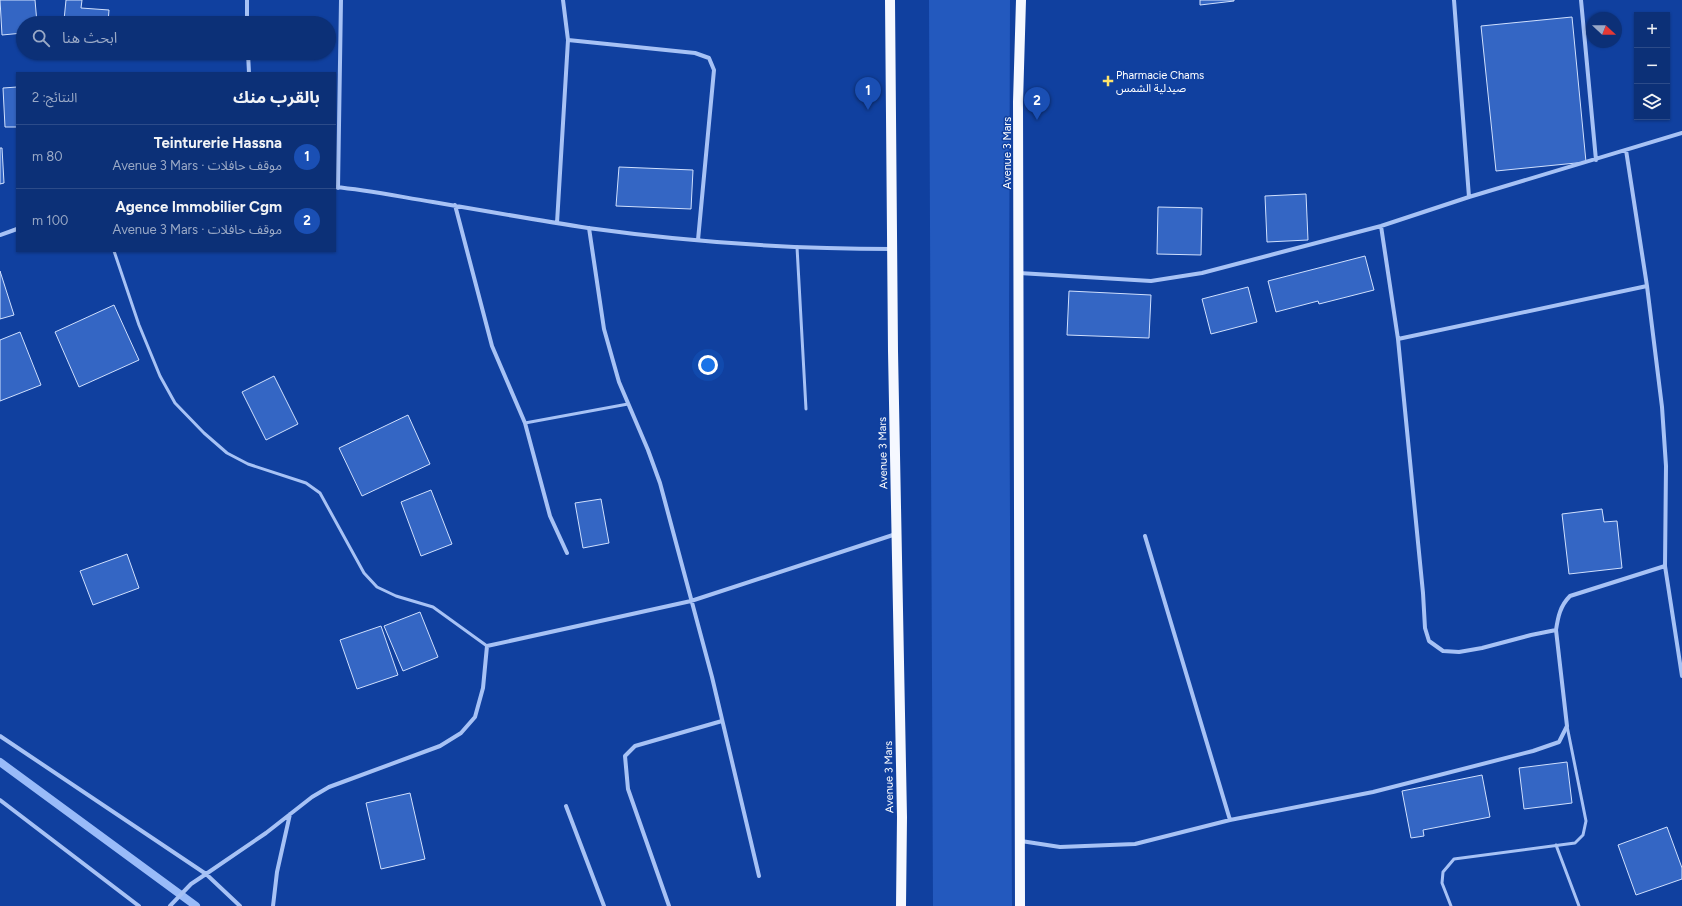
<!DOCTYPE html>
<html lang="ar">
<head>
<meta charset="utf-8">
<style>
  body { margin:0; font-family:Figtree,"Noto Sans Arabic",sans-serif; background:#1a3c7f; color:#f1f3f6; direction:rtl }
  .controls { position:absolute; right:12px; top:12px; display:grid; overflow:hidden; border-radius:0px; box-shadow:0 1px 3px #0004 }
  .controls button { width:36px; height:36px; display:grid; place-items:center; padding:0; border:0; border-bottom:1px solid #2c4b89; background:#0c3077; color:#f1f3f6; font:20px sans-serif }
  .compass { position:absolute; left:1586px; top:12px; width:36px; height:36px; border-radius:50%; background:#0c3077; box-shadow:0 1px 3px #0004; rotate:112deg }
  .you { position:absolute; left:708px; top:365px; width:14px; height:14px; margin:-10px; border:3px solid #fff; border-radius:50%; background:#1a73e8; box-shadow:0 0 0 6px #1a73e833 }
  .badge { display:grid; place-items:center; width:26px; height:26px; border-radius:50%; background:#ea580c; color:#fff; font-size:13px; font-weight:700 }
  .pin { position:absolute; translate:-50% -33px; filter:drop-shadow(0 1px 2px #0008) }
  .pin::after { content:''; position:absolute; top:21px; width:14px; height:12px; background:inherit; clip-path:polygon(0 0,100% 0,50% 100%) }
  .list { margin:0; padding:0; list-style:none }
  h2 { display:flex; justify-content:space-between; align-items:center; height:52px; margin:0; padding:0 16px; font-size:17px }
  h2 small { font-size:13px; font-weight:400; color:#9aa9c6 }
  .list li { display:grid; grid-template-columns:26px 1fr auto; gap:12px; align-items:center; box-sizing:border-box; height:64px; padding:0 16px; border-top:1px solid #2c4b89 }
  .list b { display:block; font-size:15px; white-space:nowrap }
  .list p { margin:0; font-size:13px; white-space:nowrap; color:#9aa9c6 }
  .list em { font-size:13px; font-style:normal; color:#9aa9c6 }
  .icon { flex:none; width:22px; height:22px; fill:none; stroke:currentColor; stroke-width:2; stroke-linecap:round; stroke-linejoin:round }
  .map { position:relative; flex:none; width:1682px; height:906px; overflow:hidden; direction:ltr }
  .search { position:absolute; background:#0c3077; box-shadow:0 1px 3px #0004; left:16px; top:16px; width:320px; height:44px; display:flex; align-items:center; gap:10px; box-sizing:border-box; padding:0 14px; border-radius:22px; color:#9aa9c6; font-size:15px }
  .panel { position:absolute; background:#0c3077; box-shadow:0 1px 3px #0004; left:16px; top:72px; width:320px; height:180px; border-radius:0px; direction:rtl }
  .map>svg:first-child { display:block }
</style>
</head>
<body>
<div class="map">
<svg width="1682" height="906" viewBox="0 0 1682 906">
  <rect width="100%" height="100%" fill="#10409f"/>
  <path fill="#2359be" d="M929 0H1010L1009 322 1012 906H933Z"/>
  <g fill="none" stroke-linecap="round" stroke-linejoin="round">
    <path stroke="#99bbf9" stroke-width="8" d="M0 762 196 906"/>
  </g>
  <path fill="#3466c4" stroke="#d0e0fe" d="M0 0H35L37 23H23V33L2 35Z
    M66 0H82L81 8 109 10 108 23 64 20Z
    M1200 0H1234V1L1200 5Z
    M1572 17 1586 162 1496 171 1481 26Z
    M17 87V127H5L3 88Z
    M0 148H2L4 183 0 184Z
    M619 167 693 170 691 209 616 206Z
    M1306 194 1308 240 1267 242 1265 196Z
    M1158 207 1202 208 1201 255 1157 254Z
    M1365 256 1374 290 1319 304 1318 301 1276 312 1268 281Z
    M0 271 14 315 0 319Z
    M1248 287 1257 322 1211 334 1202 299Z
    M1069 291 1151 295 1149 338 1067 335Z
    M114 305 139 360 79 387 55 332Z
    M20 332 41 385 0 401V340Z
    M274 376 298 424 266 440 242 392Z
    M408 415 430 464 362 496 339 448Z
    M431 490 452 544 421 556 401 502Z
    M601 499 609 543 583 548 575 503Z
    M1602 509 1604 522 1617 521 1622 568 1569 574 1562 514Z
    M127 554 139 588 93 605 80 571Z
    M420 612 438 657 403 671 384 626Z
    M381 626 398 675 357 689 340 640Z
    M1567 762 1572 803 1524 809 1519 768Z
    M1482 775 1490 817 1423 830 1424 836 1411 838 1402 791Z
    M410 793 425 859 381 869 366 803Z
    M1667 827 1682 868V879L1636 895 1618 845Z"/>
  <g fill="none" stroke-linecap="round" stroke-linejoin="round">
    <path stroke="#a7c2f5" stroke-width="3" d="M797 247 806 409
      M114 251 139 325 160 376 175 403 204 433 227 453 248 464 306 483 320 493 364 573 377 587 396 596 433 607 487 646
      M525 423 628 404
      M1556 845 1579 906
      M1451 906 1442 883 1443 872 1454 859 1575 843 1583 835 1586 821 1567 726"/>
    <path stroke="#a7c2f5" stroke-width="4" d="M247 0V23
      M1454 0 1469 197
      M1581 0 1596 160
      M568 40 695 53 709 58 714 70 698 240
      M248 53 249 73
      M1626 150 1647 286 1662 407 1666 466 1665 566 1682 676
      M335 187C368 190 401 197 433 202 485 211 537 220 588 228 689 242 791 249 892 249
      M338 188 341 0
      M455 205 492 346 525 423 550 516 567 553
      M557 223 568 40 563 0
      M1381 226 1398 339 1423 593 1425 628 1429 641 1443 651 1459 652 1482 648 1531 635 1556 630C1558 617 1560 606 1570 596L1665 566
      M589 228 604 329 619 382 648 450 660 483 712 677 759 876
      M0 235 17 229
      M1019 273 1151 281 1202 273 1381 226 1469 197 1682 133
      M1398 339 1647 286
      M1145 536 1230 820
      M0 736 206 874 240 906
      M0 800 139 906
      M566 806 604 906
      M1021 841 1060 847 1135 844 1230 820 1373 792 1533 751 1559 742 1567 726 1556 630
      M170 906 191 884 206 874 266 833 312 797 329 787 440 746 461 733 475 717 483 688 487 646 691 601 896 534
      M273 906 277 872 290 814
      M669 906 628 789 625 756 635 746 722 721"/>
    <path stroke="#f5f8ff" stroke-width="10" d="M890 0 893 351 902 817 901 906
      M1020 906 1018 102 1021 0"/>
  </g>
  <path fill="#ffe46b" stroke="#10409f" stroke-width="1.5" d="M1106 75h4v4h4v4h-4v4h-4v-4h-4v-4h4z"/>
  <g text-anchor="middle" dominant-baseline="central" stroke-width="3" stroke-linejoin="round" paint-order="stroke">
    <g font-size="11" fill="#fff" stroke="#10409f" text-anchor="start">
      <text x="1116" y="75">Pharmacie Chams<tspan x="1116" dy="13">صيدلية الشمس</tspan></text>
    </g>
    <g font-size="11" fill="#fff" stroke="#10409f">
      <text transform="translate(1007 153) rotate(-90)">Avenue 3 Mars</text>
      <text transform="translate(883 453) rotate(-91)">Avenue 3 Mars</text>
      <text transform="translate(889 777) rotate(-91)">Avenue 3 Mars</text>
    </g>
  </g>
</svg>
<div class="controls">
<button>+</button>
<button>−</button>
<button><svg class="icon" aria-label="layers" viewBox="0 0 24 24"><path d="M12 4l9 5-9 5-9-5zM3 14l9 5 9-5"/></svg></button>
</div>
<svg class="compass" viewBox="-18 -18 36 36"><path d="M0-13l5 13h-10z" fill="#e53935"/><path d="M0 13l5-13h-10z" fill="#9aa9c6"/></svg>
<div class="you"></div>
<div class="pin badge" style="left:868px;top:110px;background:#1a4fb4">1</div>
<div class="pin badge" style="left:1037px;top:120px;background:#1a4fb4">2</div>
<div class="search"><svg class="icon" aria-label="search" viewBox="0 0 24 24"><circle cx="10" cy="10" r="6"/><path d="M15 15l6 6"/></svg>ابحث هنا</div>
<section class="panel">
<h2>بالقرب منك<small>النتائج: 2</small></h2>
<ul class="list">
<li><span class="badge" style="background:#1a4fb4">1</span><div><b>Teinturerie Hassna</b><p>موقف حافلات · Avenue 3 Mars</p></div><em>80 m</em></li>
<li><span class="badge" style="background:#1a4fb4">2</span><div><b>Agence Immobilier Cgm</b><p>موقف حافلات · Avenue 3 Mars</p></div><em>100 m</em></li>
</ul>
</section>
</div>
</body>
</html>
